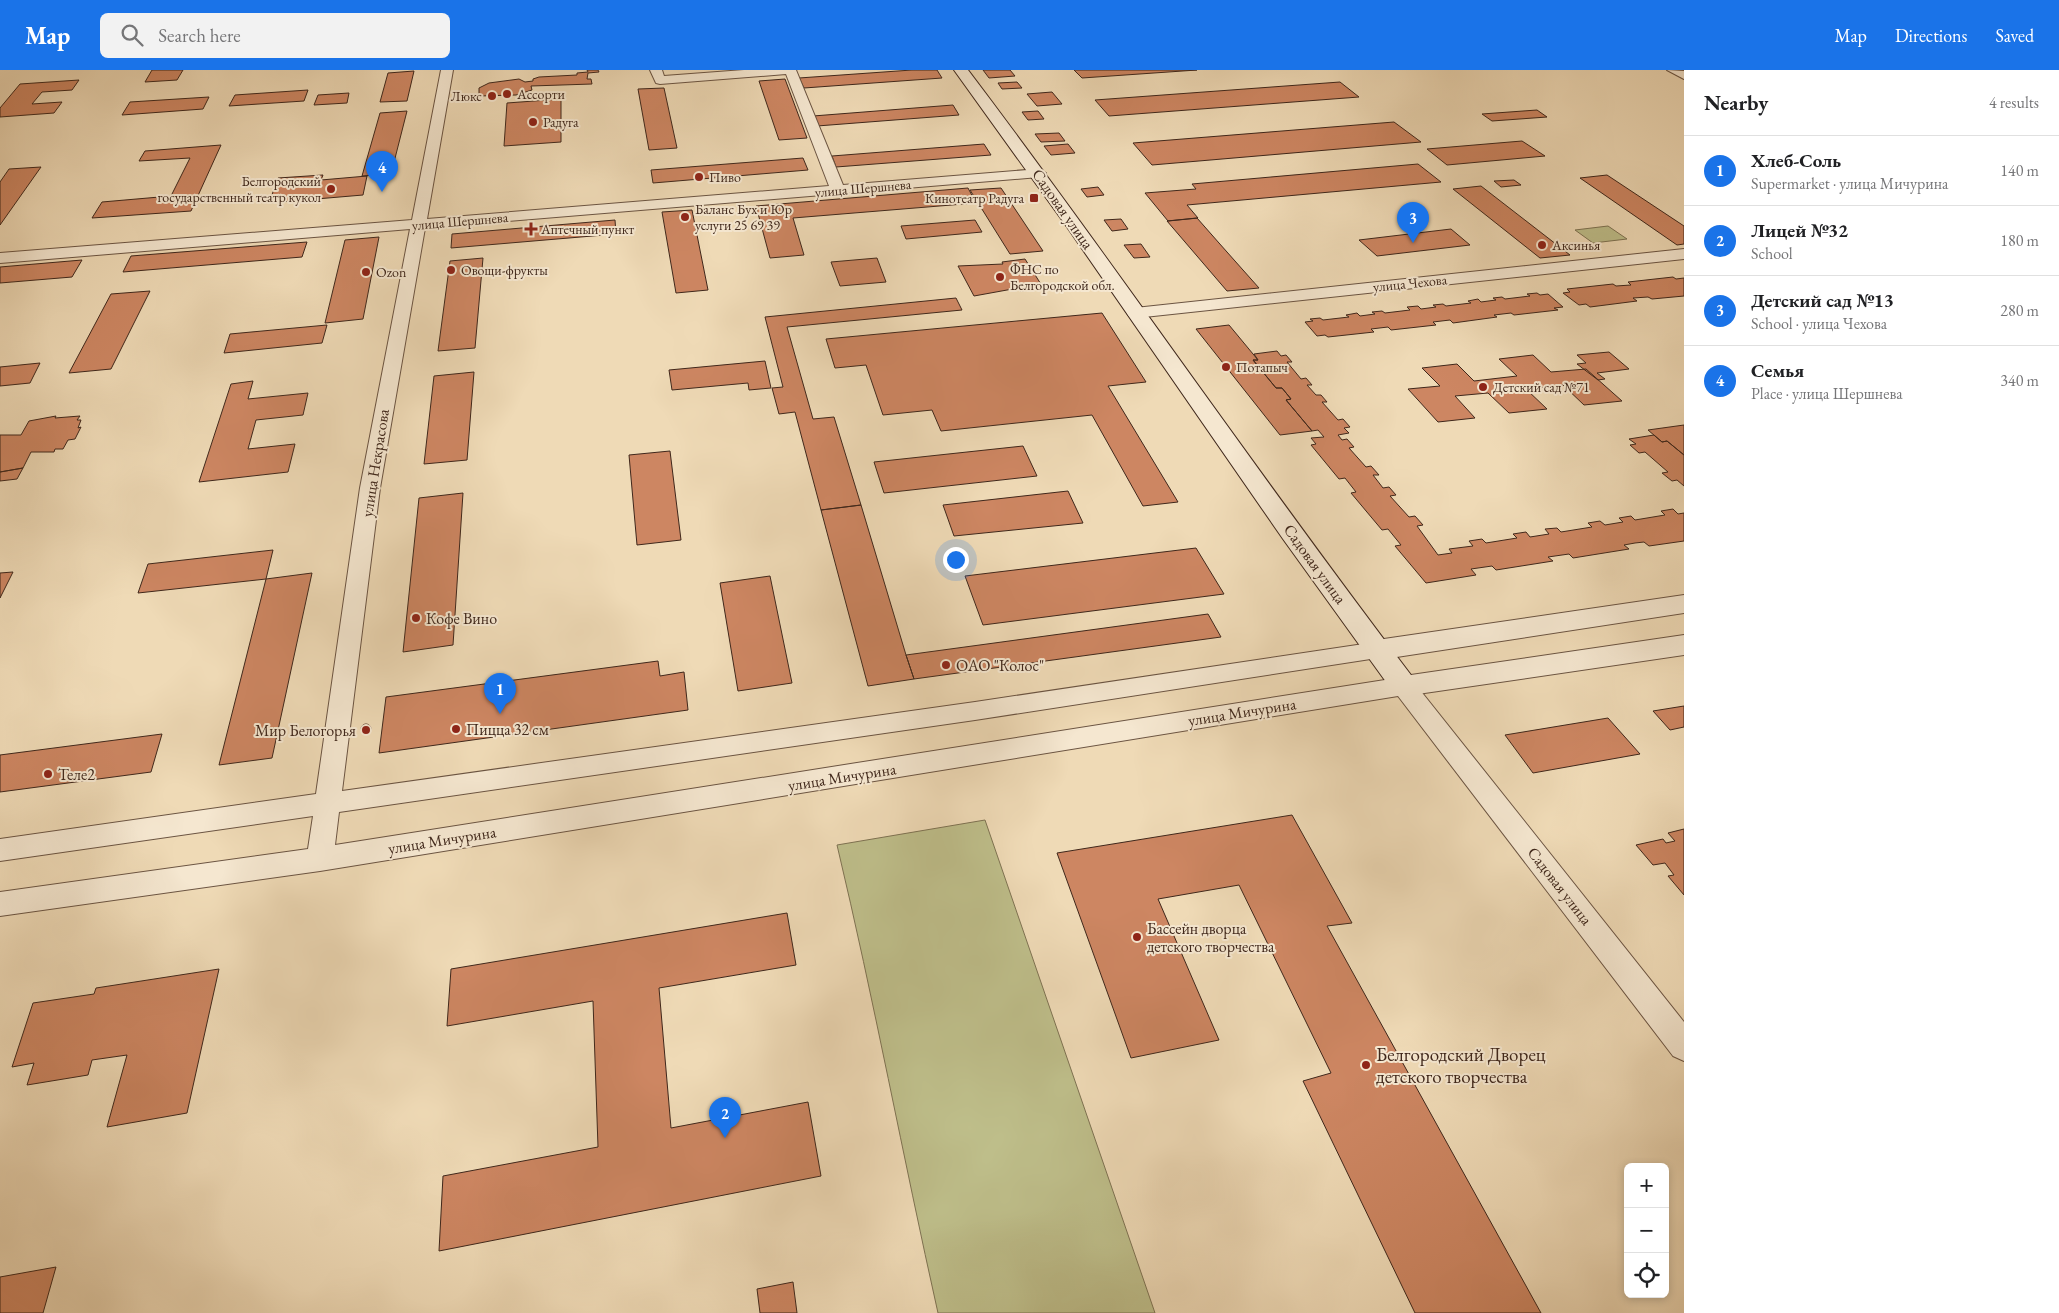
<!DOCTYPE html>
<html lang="en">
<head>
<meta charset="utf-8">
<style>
  body { margin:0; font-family:"EB Garamond",serif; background:#f2f2f2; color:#202124 }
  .controls { position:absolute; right:15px; bottom:15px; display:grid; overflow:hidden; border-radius:8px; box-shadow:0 2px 8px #0003 }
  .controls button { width:45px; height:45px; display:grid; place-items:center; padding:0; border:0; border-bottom:1px solid #e0e0e0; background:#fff; color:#202124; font:25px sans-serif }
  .you { position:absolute; left:955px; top:489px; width:18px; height:18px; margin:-12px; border:4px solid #fff; border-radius:50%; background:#1a73e8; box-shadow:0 0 0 8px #1a73e833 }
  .badge { display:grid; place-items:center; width:32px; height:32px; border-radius:50%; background:#1a73e8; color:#fff; font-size:16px; font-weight:700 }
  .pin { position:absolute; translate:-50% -41px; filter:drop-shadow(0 1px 2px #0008) }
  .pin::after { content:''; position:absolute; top:26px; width:18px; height:15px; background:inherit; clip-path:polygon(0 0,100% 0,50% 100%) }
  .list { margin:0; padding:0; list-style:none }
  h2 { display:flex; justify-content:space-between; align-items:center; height:65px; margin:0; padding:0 20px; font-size:21px }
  h2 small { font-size:16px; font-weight:400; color:#757577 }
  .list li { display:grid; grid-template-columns:32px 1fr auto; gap:15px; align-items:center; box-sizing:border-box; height:70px; padding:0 20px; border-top:1px solid #e0e0e0 }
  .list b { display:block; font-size:19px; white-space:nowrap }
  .list p { margin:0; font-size:16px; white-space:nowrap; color:#757577 }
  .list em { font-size:16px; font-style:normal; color:#757577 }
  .icon { flex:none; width:28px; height:28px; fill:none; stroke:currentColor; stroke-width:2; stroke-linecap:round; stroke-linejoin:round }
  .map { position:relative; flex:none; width:1684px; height:1243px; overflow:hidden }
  header { display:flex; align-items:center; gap:30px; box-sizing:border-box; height:70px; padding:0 25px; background:#1a73e8; color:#fff }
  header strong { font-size:24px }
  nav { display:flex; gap:28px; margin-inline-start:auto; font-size:18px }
  .search { width:350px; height:45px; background:#f2f2f2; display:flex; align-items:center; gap:12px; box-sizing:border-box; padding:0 18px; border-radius:8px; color:#757577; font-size:19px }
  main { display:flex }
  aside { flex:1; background:#fff }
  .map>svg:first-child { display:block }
</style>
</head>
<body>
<header>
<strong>Map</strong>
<div class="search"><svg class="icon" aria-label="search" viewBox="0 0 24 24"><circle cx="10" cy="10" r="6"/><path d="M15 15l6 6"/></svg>Search here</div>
<nav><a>Map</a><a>Directions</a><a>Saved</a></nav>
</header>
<main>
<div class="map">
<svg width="1684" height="1243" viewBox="0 0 1684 1243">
  <rect width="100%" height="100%" fill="#efdab6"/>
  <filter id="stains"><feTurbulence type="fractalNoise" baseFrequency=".004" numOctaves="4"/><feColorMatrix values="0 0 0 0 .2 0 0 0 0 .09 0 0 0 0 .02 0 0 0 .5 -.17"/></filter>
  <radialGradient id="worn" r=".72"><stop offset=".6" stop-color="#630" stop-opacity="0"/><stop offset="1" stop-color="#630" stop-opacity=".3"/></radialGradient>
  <path fill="#bebe8a" stroke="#7e7252" d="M1608 156 1627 169 1593 173 1575 160Z
    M985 750 1155 1243H938C903 1087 874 930 837 775Z"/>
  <path fill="#cd8662" stroke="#3f271b" d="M152 0H183L177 10 145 12Z
    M587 0H598L599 2 588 3 587 9H591L592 14 531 16 532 20 516 25 479 26V18L489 13 519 9 525 12 533 11V9L539 7 577 5V3L588 2Z
    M912 0H937L942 8 804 18 799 8Z
    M983 0H1010L1015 6 989 8Z
    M1074 0H1197L1082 8Z
    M414 1 407 31 380 32 388 3Z
    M785 9 807 68 779 70 759 11Z
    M79 10 72 20 42 22 32 34 62 32 54 43 0 47V38L20 14Z
    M1017 12 1022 18 1002 19 998 13Z
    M1340 12 1359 27 1109 46 1095 30Z
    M664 18 677 78 649 80 638 19Z
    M308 20 304 31 229 36 235 25Z
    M1052 22 1062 34 1037 36 1027 24Z
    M349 23 347 33 314 35 318 25Z
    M209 27 203 39 122 45 130 32Z
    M561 29V72L504 76 507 33Z
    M953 35 959 45 817 56 813 46Z
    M1537 40 1547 47 1492 51 1482 44Z
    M407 41 391 104 362 106 380 43Z
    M1038 41 1044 49 1028 50 1022 42Z
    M1394 52 1421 72 1152 95 1133 73Z
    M1059 63 1065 71 1041 72 1035 64Z
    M1522 71 1545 86 1447 95 1427 79Z
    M984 74 991 85 836 97 832 86Z
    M1068 74 1075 83 1051 85 1044 76Z
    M221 75 191 141 92 148 102 132 171 126 190 88 139 91 145 81Z
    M803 88 808 100 653 113 651 100Z
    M1418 94 1441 112 1187 135 1198 148 1168 151 1145 123 1196 119 1192 114Z
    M41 97 0 155V112L9 99Z
    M323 105 321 110 367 106 363 125 269 133 278 108Z
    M1607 105 1684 156V174L1677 175 1580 108Z
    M1514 110 1521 115 1501 117 1494 111Z
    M1481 116 1490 123 1570 185 1540 188 1453 119Z
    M1098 117 1104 125 1087 127 1081 119Z
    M968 118 976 133 793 148 804 185 770 188 756 136Z
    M1001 118 1043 181 1010 184 970 120Z
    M692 140 708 220 676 223 662 142Z
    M1197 148 1219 173 1259 218 1227 221 1167 151Z
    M1121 149 1128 159 1112 161 1104 150Z
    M615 150 616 164 451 178 452 164Z
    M975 150 982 162 906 169 901 156Z
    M1451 159 1470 175 1377 186 1359 170Z
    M379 167 363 249 325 253 345 170Z
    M307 172 302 187 123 202 131 186Z
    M1141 174 1150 187 1134 188 1124 175Z
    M483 188 475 278 438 281 450 191Z
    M877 188 886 212 840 216 831 192Z
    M1025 189 1044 219 1020 221 1018 218 974 226 958 196 1003 194 1002 192Z
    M82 190 72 207 0 213V197Z
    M1673 207 1676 209 1684 208V226L1652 229 1648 227 1633 228 1637 231 1590 237 1586 234 1579 235 1563 223 1570 222 1567 219 1613 214 1616 216 1631 215 1628 212Z
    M150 221 111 299 69 303 111 224Z
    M1537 223 1540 225 1548 224 1563 237 1554 238 1558 240 1514 245 1511 243 1494 245 1497 247 1453 253 1450 250 1433 252 1436 255 1391 260 1388 257 1371 259 1374 262 1328 267 1325 265 1317 266 1305 252 1313 251 1310 249 1320 248 1323 250 1349 247 1346 245 1357 243 1360 246 1375 244 1372 242 1382 241 1385 243 1410 240 1407 237 1418 236 1421 239 1436 237 1433 235 1443 234 1446 236 1471 233 1468 231 1478 229 1481 232 1496 230 1493 228 1502 227 1505 229 1530 226 1527 224Z
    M956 228 962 240 787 257 813 349 834 347 861 435 821 440 795 342 779 344 772 318 783 317 765 247Z
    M1102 243 1146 312 1108 316 1178 432 1143 436 1092 345 941 361 932 340 883 345 866 295 835 298 826 269Z
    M327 255 322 273 224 283 230 264Z
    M1229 255 1258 290H1253L1276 318H1282L1291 329 1286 330 1312 361 1280 365 1196 259Z
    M1277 281 1281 286 1286 285 1292 292H1287L1301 309 1306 308 1312 315H1307L1316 325H1321L1327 332H1322L1338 350 1343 349 1350 357 1344 358 1349 363 1338 365 1342 370 1347 369 1354 377 1349 378 1366 397 1371 396 1379 405H1373L1383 418 1389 417 1396 425 1390 426 1409 447 1415 446 1423 455 1417 456 1438 485 1452 483 1449 479 1473 476 1469 471 1482 469 1486 473 1517 468 1513 464 1526 462 1530 467 1549 464 1545 459 1557 458 1561 462 1592 457 1588 453 1600 451 1605 455 1623 452 1619 448 1631 446 1635 450 1665 445 1661 441 1673 439 1678 444 1684 443V471L1649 476 1644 472 1635 473 1624 475 1629 479 1573 488 1569 484 1548 487 1553 491 1496 500 1492 496 1471 499 1476 505 1426 513 1395 476 1401 475 1388 459 1382 460 1351 423 1356 422 1345 408 1339 409 1311 375 1316 374 1311 368 1324 367 1318 360 1312 361 1286 330 1291 329 1282 318H1276L1253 290H1258L1254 284Z
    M1609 282 1629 299 1597 303 1605 309 1598 310 1577 294 1586 293 1577 285Z
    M1533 285 1551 302 1586 299 1622 331 1584 335 1563 315 1526 319 1547 339 1509 343 1488 323 1455 326 1475 348 1438 352 1408 319 1440 316 1422 298 1457 294 1474 311 1517 306 1499 289Z
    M765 291 771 318 749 320 748 313 672 320 669 300Z
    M40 293 30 313 0 316V297Z
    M474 302 467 390 424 394 434 306Z
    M253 311 248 329 308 323 303 345 256 350 248 379 295 374 288 402 199 412 231 314Z
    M56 346 55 348 80 346 77 350H81L78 358 81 357 75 369 68 370 63 379H55L54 382H31L23 398 0 402V365H21L29 351Z
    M1684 355V385L1667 371 1662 372 1648 360Z
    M1654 365 1662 372 1667 371 1684 385V416L1677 410 1672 411 1662 403 1668 402 1645 382 1639 383 1630 375 1636 374 1629 369Z
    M1023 376 1037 406 884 423 874 392Z
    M670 381 681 470 637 475 629 385Z
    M23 398 17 409 0 411V402Z
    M1068 421 1083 453 954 466 943 435Z
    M463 423 453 575 403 582 419 428Z
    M861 435 906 585 914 609 868 616 821 440Z
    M1196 478 1224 524 983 555 965 506Z
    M273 480 266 509 138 523 148 494Z
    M13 502 0 528V503Z
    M312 503 272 688 219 695 266 509Z
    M770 506 792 613 738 621 720 513Z
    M1208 544 1221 567 914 609 906 585Z
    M658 591 660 606 684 602 688 640 379 683 386 627Z
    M1684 636V657L1670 660 1653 641Z
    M1608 648 1640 684 1533 703 1505 665Z
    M361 659a5 5 0 1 1 10 0a5 5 0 1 1-10 0Z
    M162 664 151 702 0 722V685Z
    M1292 745 1352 853 1327 856 1541 1243H1415L1303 1011 1331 1003 1239 815 1158 829 1219 970 1131 988 1057 783Z
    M1684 759V825L1668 806 1674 805 1665 793 1653 795 1636 775 1663 769 1666 773 1675 771 1668 763Z
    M787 843 796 895 659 918 671 1058 808 1032 821 1106 439 1181 443 1106 598 1077 593 931 447 956 451 899Z
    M219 899 187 1043 107 1057 127 985 92 990 88 1005 27 1015 34 993 12 997 33 933 94 924 96 918Z
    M56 1197 43 1243H0V1207Z
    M793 1212 797 1243H760L757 1219Z"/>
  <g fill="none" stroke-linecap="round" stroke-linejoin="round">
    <defs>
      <path id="minor" d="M441 0H453L427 149 829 116 786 4 660 14 656 13 650 0H662L664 6 744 0H796L843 115 1039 99 1046 103 1039 107 425 158 380 418 342 721 975 632 1377 572 1385 574 1388 580 1385 586 1377 588 975 650 339 742 335 775 1404 607 1412 610 1684 952V991L1673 986 1398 626 320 801 0 846V822L308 779 313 746 0 791V769L316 724 360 418 410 159 0 193V183L412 150Z
        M1667 0 1684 1V9Z
        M1684 179V189L1135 248 1129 246 1127 243 1129 240 1135 238Z"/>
      <path id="tertiary" d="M1684 525V543L1377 590 1368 587 1364 580 1368 573 1377 570Z
        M1684 565V585L1404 626 1394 623 1390 616 1394 609 1404 606Z"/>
      <path id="secondary" d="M954 0H968C1120 201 1261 409 1414 609L1418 616 1414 623 1404 626 1394 623 1283 469 1067 157Z"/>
    </defs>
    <use href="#minor" stroke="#6b5442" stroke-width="2"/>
    <use href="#tertiary" stroke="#6b5442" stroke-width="2"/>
    <use href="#secondary" stroke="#3f271b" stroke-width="2"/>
    <use href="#minor" fill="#f5e7d0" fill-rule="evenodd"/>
    <use href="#tertiary" fill="#f5e7d0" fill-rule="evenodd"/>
    <use href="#secondary" fill="#f5e7d0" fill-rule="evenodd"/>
  </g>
  <g fill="#8f2418" stroke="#f5e7d0" stroke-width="2">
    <circle cx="507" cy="24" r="5"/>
    <circle cx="492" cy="26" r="5"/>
    <circle cx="533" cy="52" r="5"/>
    <circle cx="699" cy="107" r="5"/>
    <circle cx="331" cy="119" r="5"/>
    <rect x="1029" y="123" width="10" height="10" rx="2.5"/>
    <circle cx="685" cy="147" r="5"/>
    <path d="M528.5 151.5h5v5h5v5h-5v5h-5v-5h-5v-5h5z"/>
    <circle cx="1542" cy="175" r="5"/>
    <circle cx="451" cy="200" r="5"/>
    <circle cx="366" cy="202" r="5"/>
    <circle cx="1000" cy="207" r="5"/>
    <circle cx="1226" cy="297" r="5"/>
    <circle cx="1483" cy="317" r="5"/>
    <circle cx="416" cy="548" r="5"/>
    <circle cx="946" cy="595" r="5"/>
    <circle cx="456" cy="659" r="5"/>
    <circle cx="366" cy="660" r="5"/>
    <circle cx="48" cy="704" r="5"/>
    <circle cx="1137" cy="867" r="5"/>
    <circle cx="1366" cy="995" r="5"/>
  </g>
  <g text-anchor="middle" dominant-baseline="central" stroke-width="4" stroke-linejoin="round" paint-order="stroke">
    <g font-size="14" fill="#3f271b" stroke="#f5e7d0" text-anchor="start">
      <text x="517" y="24">Ассорти</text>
      <text x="482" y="26" text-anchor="end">Люкс</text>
      <text x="543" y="52">Радуга</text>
      <text x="709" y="107">Пиво</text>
      <text x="321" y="111" text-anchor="end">Белгородский<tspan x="321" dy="16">государственный театр кукол</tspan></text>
      <text x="1024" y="128" text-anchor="end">Кинотеатр Радуга</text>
      <text x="695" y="139">Баланс Бух и Юр<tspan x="695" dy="16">услуги 25 69 39</tspan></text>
      <text x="541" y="159">Аптечный пункт</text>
      <text x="1552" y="175">Аксинья</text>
      <text x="1010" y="199">ФНС по<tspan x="1010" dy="16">Белгородской обл.</tspan></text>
      <text x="461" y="200">Овощи-фрукты</text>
      <text x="376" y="202">Ozon</text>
      <text x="1236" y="297">Потапыч</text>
      <text x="1493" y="317">Детский сад №71</text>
    </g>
    <g font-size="14" fill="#3f271b" stroke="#f5e7d0">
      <text transform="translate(863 118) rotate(-5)">улица Шершнева</text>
      <text transform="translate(460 151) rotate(-5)">улица Шершнева</text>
      <text transform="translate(1410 213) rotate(-6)">улица Чехова</text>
    </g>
    <g font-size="16" fill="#3f271b" stroke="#f5e7d0">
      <text transform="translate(1063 139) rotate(55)">Садовая улица</text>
      <text transform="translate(375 393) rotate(-81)">улица Некрасова</text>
      <text transform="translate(1315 494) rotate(54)">Садовая улица</text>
      <text transform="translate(1242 642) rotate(-9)">улица Мичурина</text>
      <text transform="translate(842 707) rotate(-9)">улица Мичурина</text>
      <text transform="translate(442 770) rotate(-9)">улица Мичурина</text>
      <text transform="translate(1560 816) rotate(52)">Садовая улица</text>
    </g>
    <g font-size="16" fill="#3f271b" stroke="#f5e7d0" text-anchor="start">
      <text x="426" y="548">Кофе Вино</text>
      <text x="956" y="595">ОАО "Колос"</text>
      <text x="466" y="659">Пицца 32 см</text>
      <text x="356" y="660" text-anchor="end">Мир Белогорья</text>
      <text x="58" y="704">Теле2</text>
      <text x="1147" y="858">Бассейн дворца<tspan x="1147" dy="18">детского творчества</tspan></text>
    </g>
    <g font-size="19" fill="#3f271b" stroke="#f5e7d0" text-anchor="start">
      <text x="1376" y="984">Белгородский Дворец<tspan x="1376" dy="22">детского творчества</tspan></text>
    </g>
  </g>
  <rect width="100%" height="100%" filter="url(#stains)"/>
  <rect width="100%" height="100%" fill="url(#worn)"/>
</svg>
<div class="controls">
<button>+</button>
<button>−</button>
<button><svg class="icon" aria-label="locate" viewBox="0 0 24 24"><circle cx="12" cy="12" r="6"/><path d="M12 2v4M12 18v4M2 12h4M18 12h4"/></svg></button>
</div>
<div class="you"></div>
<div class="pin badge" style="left:500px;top:644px">1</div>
<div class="pin badge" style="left:725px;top:1068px">2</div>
<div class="pin badge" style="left:1413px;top:173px">3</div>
<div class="pin badge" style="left:382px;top:122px">4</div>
</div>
<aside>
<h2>Nearby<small>4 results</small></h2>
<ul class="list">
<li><span class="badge">1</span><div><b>Хлеб-Соль</b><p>Supermarket · улица Мичурина</p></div><em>140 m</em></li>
<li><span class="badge">2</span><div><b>Лицей №32</b><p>School</p></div><em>180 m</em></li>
<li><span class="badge">3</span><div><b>Детский сад №13</b><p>School · улица Чехова</p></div><em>280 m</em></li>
<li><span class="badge">4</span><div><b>Семья</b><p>Place · улица Шершнева</p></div><em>340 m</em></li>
</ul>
</aside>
</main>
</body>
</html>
